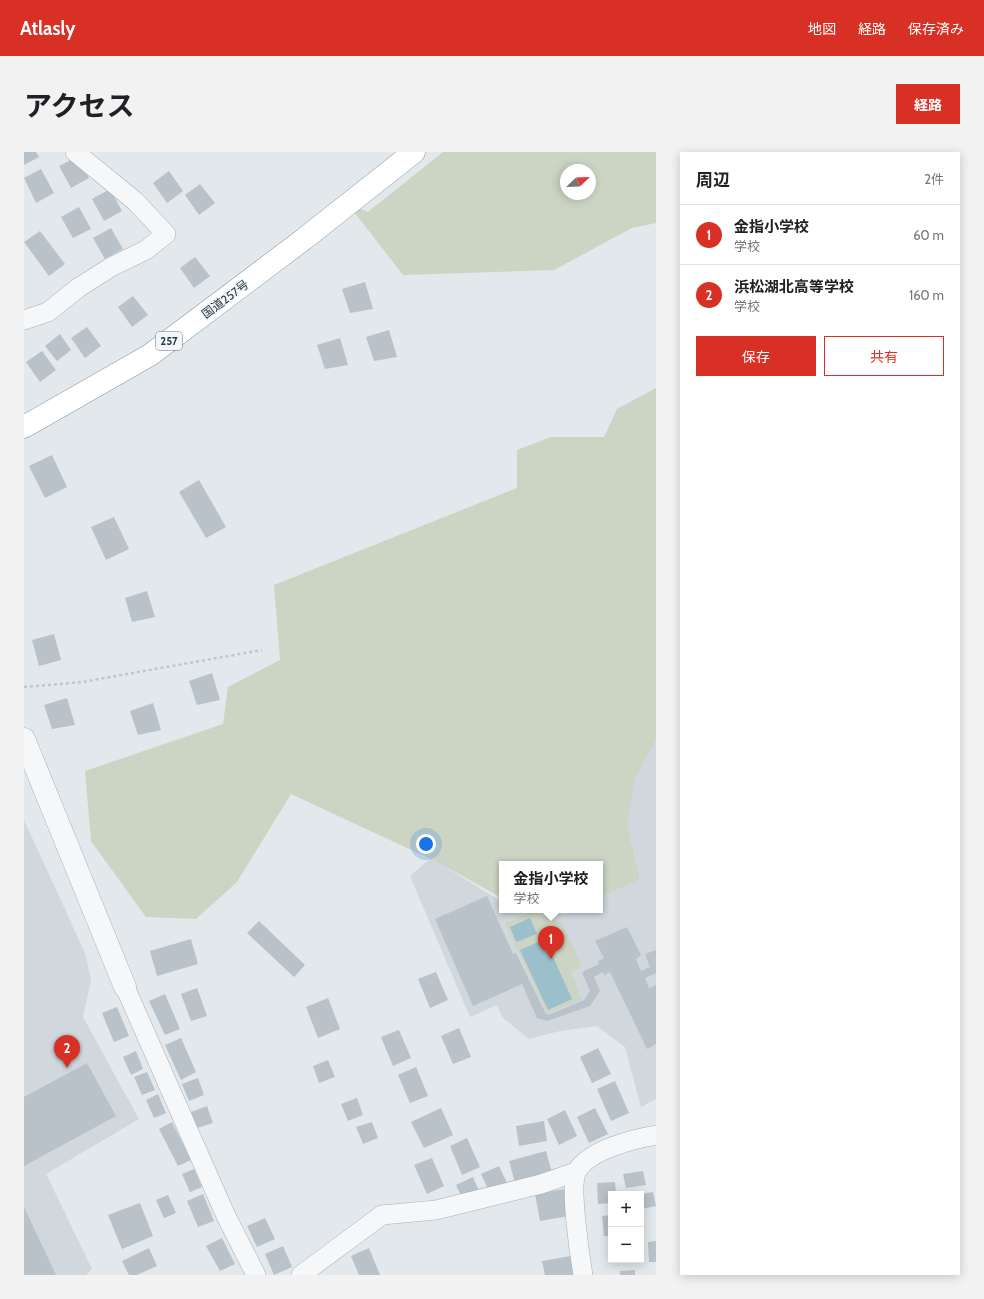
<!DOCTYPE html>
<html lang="ja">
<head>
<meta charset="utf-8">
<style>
  body { margin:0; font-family:Cabin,"Noto Sans JP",sans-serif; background:#f2f2f2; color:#202124 }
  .controls { position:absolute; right:12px; bottom:12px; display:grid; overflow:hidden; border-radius:0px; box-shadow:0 2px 10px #0003 }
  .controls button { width:36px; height:36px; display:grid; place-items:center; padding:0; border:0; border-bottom:1px solid #e0e0e0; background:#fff; color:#202124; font:20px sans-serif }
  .compass { position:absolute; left:536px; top:12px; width:36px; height:36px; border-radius:50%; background:#fff; box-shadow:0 2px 10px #0003; rotate:67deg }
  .you { position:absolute; left:402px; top:692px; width:14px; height:14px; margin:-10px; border:3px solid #fff; border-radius:50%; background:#1a73e8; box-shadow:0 0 0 6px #1a73e833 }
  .badge { display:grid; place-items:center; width:26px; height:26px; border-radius:50%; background:#d93025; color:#fff; font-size:13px; font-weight:700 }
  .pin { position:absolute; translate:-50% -33px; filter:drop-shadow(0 1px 2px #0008) }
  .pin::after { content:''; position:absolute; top:21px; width:14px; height:12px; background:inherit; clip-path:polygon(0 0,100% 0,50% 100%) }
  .popup { position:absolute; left:475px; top:709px; width:104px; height:52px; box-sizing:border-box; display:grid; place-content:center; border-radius:0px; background:#fff; filter:drop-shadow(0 1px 3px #0005); font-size:13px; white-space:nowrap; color:#757577 }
  .popup b { font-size:15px; color:#202124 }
  .popup::after { content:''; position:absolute; left:50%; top:100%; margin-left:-8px; border:8px solid transparent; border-top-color:#fff }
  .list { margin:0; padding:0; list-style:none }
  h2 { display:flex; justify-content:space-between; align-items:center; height:52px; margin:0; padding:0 16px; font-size:17px }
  h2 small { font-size:13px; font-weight:400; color:#757577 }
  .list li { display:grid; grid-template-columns:26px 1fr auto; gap:12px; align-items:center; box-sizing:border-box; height:60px; padding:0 16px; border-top:1px solid #e0e0e0 }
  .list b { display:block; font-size:15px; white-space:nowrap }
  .list p { margin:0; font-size:13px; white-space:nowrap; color:#757577 }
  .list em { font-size:13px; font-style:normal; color:#757577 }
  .actions { display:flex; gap:8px; padding:12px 16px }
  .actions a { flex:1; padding:9px 0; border:1px solid #d93025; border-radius:0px; text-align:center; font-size:14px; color:#d93025 }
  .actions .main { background:#d93025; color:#fff }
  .map { position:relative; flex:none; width:632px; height:1123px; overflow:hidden; border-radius:0px }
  header { display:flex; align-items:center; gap:24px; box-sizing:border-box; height:56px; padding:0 20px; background:#d93025; color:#fff }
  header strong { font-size:19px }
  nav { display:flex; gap:22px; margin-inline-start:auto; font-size:14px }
  .intro { display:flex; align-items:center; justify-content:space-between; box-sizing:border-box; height:96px; padding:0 24px }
  h1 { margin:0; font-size:28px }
  .button { padding:10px 18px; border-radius:0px; background:#d93025; color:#fff; font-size:14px; font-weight:700 }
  main { display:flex; gap:24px; padding:0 24px }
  aside { flex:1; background:#fff; border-radius:0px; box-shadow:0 2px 10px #0003 }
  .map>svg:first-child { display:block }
</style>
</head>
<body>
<header>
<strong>Atlasly</strong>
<nav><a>地図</a><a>経路</a><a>保存済み</a></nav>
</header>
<div class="intro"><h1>アクセス</h1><a class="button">経路</a></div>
<main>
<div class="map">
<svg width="632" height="1123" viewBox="0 0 632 1123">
  <rect width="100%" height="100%" fill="#e2e8eb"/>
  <path fill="#d0d7dd" d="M632 588V947L617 955 601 895 573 874 536 879 505 887 478 865 473 853 446 865 386 724 407 706 478 750V758H517L540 762 548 758H576V745L616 726 600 658 615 612Z
    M0 668 61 801 67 828 59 865 115 967 22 1022 68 1117 62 1123H0Z"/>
  <path fill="#ccd5c3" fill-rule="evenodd" d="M419 0H632V71L608 76 530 118 379 123 324 52 344 60ZM542 18H566V42H542Z
    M632 236V588L611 626 603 671 616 727 576 745V712H478V746L413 710 267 642 213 730 172 767 122 765 67 689 61 619 199 572 204 535 256 508 250 433 493 336V298L527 285H580L593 257Z
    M509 759 538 771 558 815 547 820 558 848 523 861 481 771Z"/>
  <path fill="#9cbfcc" d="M506 766 513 782 492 790 486 775Z
    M521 787 548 847 524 858 496 798Z"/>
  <path fill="#b9c2c9" d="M0 0H12L15 5 0 13Z
    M53 5 65 26 47 36 35 14Z
    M17 17 30 41 12 51 0 26Z
    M145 19 159 39 143 51 129 31Z
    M176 32 191 51 175 63 161 43Z
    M86 37 98 59 80 69 68 47Z
    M55 55 67 77 49 86 37 65Z
    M87 76 99 97 81 107 69 86Z
    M16 79 41 112 25 124 0 90Z
    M171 105 186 124 170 136 156 116Z
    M341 130 349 157 326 161 318 137Z
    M109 144 124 163 108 175 94 155Z
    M63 175 77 194 61 206 47 186Z
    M365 178 373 205 350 209 342 185Z
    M36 182 47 198 33 209 21 194Z
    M316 186 324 213 301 217 293 193Z
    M18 199 32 218 16 230 2 210Z
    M28 303 43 335 21 346 5 314Z
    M175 328 202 375 182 386 155 340Z
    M90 365 105 397 82 408 67 375Z
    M123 439 131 465 108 470 101 446Z
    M30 482 37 508 15 514 8 488Z
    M188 521 196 548 173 553 165 529Z
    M43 546 51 573 28 577 20 553Z
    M129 551 137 578 114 583 106 559Z
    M463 744 489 802 492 801 521 860 524 863 560 848 566 839 558 820 575 812 574 809 580 806 571 789 603 775 617 803 612 807 617 819 626 815 621 802 632 798V821L621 826 625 836 632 833V892L623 897 586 820 580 823 579 820 570 825 576 839 566 854 523 869 513 866 498 832 449 854 411 767Z
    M235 769 281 813 270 825 223 781Z
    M167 787 174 812 133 824 126 799Z
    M412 820 424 848 406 856 394 827Z
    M173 836 183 864 167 869 157 842Z
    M141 842 156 877 141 883 125 849Z
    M304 846 316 877 294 886 282 855Z
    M93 855 105 884 90 890 78 861Z
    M435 876 447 905 429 912 417 884Z
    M375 878 387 906 369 914 357 885Z
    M157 886 172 920 157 928 141 893Z
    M574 896 587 922 568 931 556 905Z
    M112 899 119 917 107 923 99 905Z
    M304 908 311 925 295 931 289 914Z
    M63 911 92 964 0 1014V945Z
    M392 915 404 944 386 951 374 923Z
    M123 920 131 938 118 943 110 925Z
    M174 926 180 943 165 949 158 932Z
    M591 929 605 961 587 969 573 937Z
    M134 942 142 961 130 966 122 948Z
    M333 946 339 963 324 969 317 952Z
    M183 954 189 971 173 976 167 960Z
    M417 956 429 983 400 996 387 970Z
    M571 956 584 982 565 991 553 965Z
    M541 958 553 984 535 993 523 967Z
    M520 969 523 989 495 994 492 974Z
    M148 970 167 1008 154 1014 135 977Z
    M348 970 354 986 339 992 332 975Z
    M443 986 456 1015 438 1023 426 994Z
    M522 999 528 1021 491 1031 485 1009Z
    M408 1006 420 1034 403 1042 390 1013Z
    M475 1014 483 1031 465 1039 457 1022Z
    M170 1017 178 1035 166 1040 158 1022Z
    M619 1019 622 1033 602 1036 599 1022Z
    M449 1025 455 1039 438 1046 432 1033Z
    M591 1030 592 1042H587V1051L574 1052 573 1031Z
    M540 1037 545 1064 516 1069 511 1042Z
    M629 1040 632 1054 617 1057V1042Z
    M179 1042 190 1069 174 1075 163 1049Z
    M144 1043 152 1061 140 1066 132 1048Z
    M116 1051 129 1084 98 1097 84 1063Z
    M0 1055 32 1123H0Z
    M587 1063V1084H580L578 1064Z
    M241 1066 251 1087 233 1095 223 1074Z
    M198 1086 211 1112 196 1119 182 1094Z
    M632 1089V1110H625L624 1090Z
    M259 1094 268 1115 250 1123 241 1102Z
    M125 1096 133 1114 113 1123H105L98 1109Z
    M345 1096 356 1123H335L327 1104Z
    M547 1104 550 1123H521L518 1109Z
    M611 1118V1123H596V1119Z"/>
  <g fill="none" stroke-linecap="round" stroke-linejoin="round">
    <defs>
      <path id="minor" d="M0 168 24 160 54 136 87 115 122 98 142 82 111 49 51 0
        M101 835 202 1064 232 1123
        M277 1123 358 1063 412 1058 517 1032 552 1020
        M559 1123C556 1105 545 1033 553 1019 565 998 609 987 632 983"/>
      <path id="tertiary" d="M0 587 101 835"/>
      <path id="trunk" d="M0 275 126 203 280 87 390 0"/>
    </defs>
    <use href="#minor" stroke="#a7b0b6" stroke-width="20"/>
    <use href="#tertiary" stroke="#a7b0b6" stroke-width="23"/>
    <use href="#trunk" stroke="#8999a2" stroke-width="23"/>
    <path stroke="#c0c6ca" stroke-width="2.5" stroke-dasharray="3 3" stroke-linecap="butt" d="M0 535 58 530 238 498"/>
    <use href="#minor" stroke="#f5f7f9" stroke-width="19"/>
    <use href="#tertiary" stroke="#f5f7f9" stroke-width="22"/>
    <use href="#trunk" stroke="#fff" stroke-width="22"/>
  </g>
  <g text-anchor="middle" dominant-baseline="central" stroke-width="3.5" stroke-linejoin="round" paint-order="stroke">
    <rect fill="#f2f6f8" stroke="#65727a" stroke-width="1" x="132" y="180" width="26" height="18" rx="3"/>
    <g font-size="11" font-weight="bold" fill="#293944">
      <text x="145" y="189">257</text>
    </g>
    <g font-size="12" fill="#293944" stroke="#f2f6f8">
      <text transform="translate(201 147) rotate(-37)">国道257号</text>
    </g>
  </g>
</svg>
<div class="controls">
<button>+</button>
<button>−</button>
</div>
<svg class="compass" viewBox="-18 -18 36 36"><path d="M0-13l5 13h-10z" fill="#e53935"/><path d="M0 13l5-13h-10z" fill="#757577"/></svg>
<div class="you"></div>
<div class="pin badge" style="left:527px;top:807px">1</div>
<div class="popup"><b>金指小学校</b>学校</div>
<div class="pin badge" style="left:43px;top:916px">2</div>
</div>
<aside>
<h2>周辺<small>2件</small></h2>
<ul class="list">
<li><span class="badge">1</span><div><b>金指小学校</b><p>学校</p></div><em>60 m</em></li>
<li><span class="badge">2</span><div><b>浜松湖北高等学校</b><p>学校</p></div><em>160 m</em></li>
</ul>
<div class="actions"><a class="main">保存</a><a>共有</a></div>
</aside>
</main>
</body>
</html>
